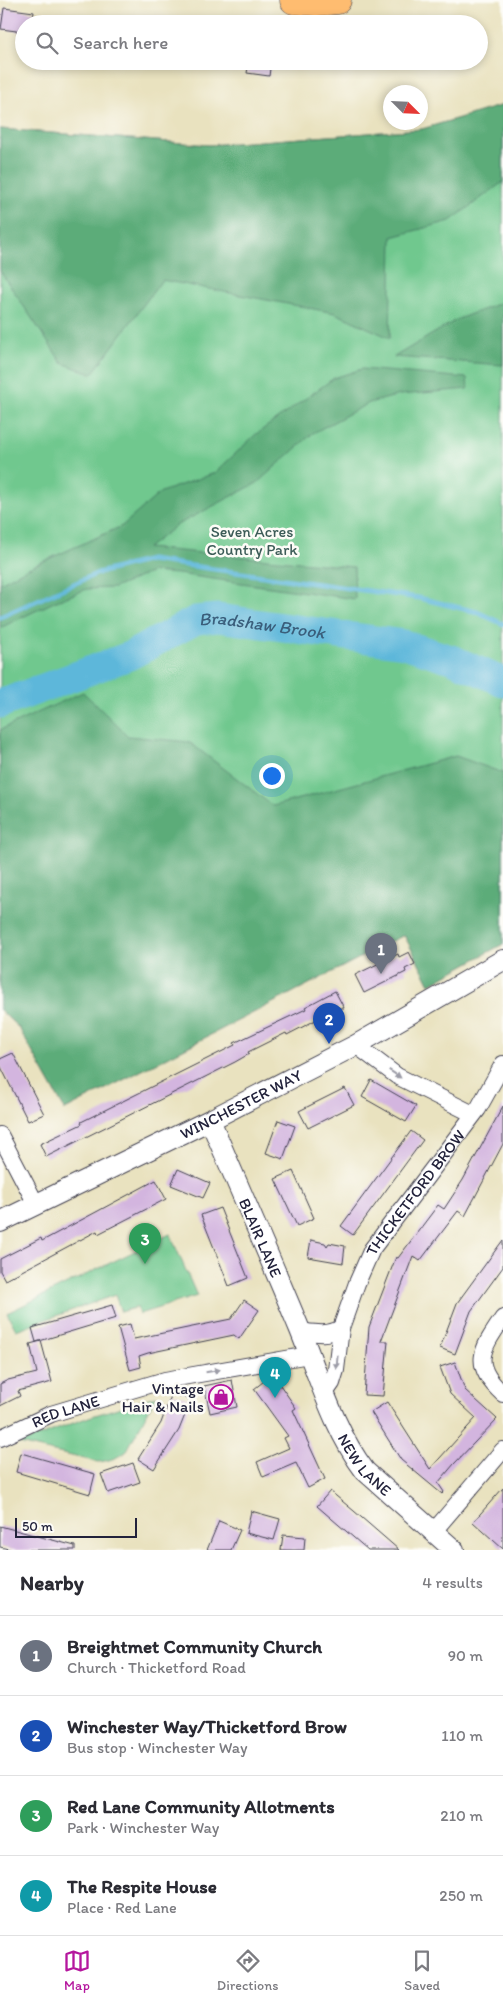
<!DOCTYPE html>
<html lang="en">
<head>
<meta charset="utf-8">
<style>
  body { margin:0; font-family:Itim,sans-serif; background:#f7f7f7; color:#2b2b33 }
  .compass { position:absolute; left:383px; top:85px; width:45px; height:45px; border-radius:50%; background:#fff; box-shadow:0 2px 8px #0003; rotate:114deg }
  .scale { position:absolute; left:15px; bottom:12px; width:122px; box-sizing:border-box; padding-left:5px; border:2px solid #22223b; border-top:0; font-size:14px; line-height:18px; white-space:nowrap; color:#22223b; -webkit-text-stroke:4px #fdfcf7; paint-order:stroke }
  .you { position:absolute; left:271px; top:775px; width:18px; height:18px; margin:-12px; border:4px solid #fff; border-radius:50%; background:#1a73e8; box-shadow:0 0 0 8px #1a73e833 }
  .badge { display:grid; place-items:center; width:32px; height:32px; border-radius:50%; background:#b5179e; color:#fff; font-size:16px; font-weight:700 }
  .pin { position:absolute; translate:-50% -41px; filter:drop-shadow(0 1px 2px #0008) }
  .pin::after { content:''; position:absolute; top:26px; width:18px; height:15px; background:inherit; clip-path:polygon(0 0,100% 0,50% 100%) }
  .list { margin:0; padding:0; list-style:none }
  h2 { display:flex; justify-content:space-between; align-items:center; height:65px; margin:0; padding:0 20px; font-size:21px }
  h2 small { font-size:16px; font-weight:400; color:#7c7c81 }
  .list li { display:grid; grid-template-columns:32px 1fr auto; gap:15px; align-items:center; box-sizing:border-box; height:80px; padding:0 20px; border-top:1px solid #e1e1e2 }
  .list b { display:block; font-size:19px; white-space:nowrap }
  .list p { margin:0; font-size:16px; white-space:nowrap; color:#7c7c81 }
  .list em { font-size:16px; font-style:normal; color:#7c7c81 }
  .icon { flex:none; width:28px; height:28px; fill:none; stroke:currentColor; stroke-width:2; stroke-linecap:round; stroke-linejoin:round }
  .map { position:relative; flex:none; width:503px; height:1550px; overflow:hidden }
  .search { position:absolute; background:#fff; box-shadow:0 2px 8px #0003; left:15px; right:15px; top:15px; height:55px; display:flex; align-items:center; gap:12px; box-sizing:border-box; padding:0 18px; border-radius:28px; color:#7c7c81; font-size:19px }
  .sheet { height:385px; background:#fff }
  nav { display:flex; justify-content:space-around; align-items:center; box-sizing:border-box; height:70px; border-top:1px solid #e1e1e2; background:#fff; font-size:14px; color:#7c7c81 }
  nav a { display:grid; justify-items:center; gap:2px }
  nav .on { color:#b5179e }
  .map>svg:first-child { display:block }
</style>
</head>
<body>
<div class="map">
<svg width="503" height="1550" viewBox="0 0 503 1550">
  <rect width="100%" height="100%" fill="#fdfcf7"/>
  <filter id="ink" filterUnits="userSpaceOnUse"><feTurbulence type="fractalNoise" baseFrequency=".02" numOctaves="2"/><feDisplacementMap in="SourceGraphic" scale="10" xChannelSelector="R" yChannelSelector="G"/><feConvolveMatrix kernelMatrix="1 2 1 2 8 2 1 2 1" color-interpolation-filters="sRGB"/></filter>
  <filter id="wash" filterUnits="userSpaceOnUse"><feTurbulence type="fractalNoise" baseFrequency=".0096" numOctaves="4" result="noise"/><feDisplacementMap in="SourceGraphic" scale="20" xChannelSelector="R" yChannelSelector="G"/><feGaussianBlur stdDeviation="1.12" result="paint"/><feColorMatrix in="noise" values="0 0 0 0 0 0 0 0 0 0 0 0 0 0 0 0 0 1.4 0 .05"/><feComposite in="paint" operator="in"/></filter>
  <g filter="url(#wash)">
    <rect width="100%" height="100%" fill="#e9e2bf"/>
    <path fill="#6fc88e" stroke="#487564" d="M503 105V944L430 984 404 935 65 1110 19 1028 0 1010V129L209 145 422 129Z
      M170 1234 197 1296 139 1314 137 1307 121 1312 115 1295 16 1330 7 1313Z
      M156 1396 126 1452C116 1458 109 1461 98 1462L19 1444 89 1417Z"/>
    <path fill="#5bac79" stroke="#3e675a" d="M503 105V182L450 221 392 237 390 338 335 313 162 280 92 374 62 363 0 271V129L209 145 422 129Z
      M503 302V365L394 357 458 319Z
      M362 369 467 378 468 389 400 395 369 403 313 433 257 483 177 525 147 548 354 567 355 599 178 574 152 572 114 588 87 589 54 602 0 628V583L26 569 122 526 161 492 215 473 255 435 334 378Z
      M83 692 128 736 189 742 273 806 456 756 503 773V944L430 984 404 935 65 1110 19 1028 0 1010V730Z"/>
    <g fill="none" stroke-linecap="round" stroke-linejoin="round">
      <path stroke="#5db7da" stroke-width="5" d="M0 617 98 573 150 560 419 598 477 612 503 624"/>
      <path stroke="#5db7da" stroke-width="29" id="s1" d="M0 704 129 656 196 620 218 618 404 644 454 660 503 682"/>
    </g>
    <g id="blocks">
      <path fill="#d3b5df" d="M4 8 34 12 32 24H24V32L1 29Z
        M249 61H271L269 76 247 73Z
        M409 952 415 964 405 969 406 972 364 993 355 975 398 954 399 957Z
        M335 991 344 1008H339L287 1035 286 1033 248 1052 249 1054 235 1062 46 1157 40 1144 82 1124 81 1122 235 1045 234 1043 306 1009 305 1007Z
        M13 1053 44 1114 28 1121 0 1065V1059Z
        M371 1080 416 1106 406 1122 362 1097Z
        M345 1088 354 1105 308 1128 299 1111Z
        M503 1106V1144L465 1216 458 1211 420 1261 413 1256 381 1341H388L383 1396 364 1395 369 1327 396 1257 398 1258 438 1205 444 1209 463 1180Z
        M278 1120 295 1126 283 1159 266 1153Z
        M411 1131 423 1140 353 1235 341 1226Z
        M178 1169 210 1183 203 1198 171 1185Z
        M293 1171 314 1218 297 1226 275 1179Z
        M156 1180 166 1199 98 1234 97 1231 5 1280 0 1271V1259L41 1238 42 1241Z
        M220 1208 248 1278 229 1286 201 1215Z
        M311 1240 325 1243 327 1246 329 1243 345 1246 343 1263 308 1257Z
        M503 1240V1267L471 1311 455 1354 440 1348 457 1303Z
        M244 1300 259 1310 239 1339 234 1335 148 1353 139 1356 141 1367 130 1370 118 1327 130 1324 134 1339 231 1319Z
        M112 1305 116 1318 36 1342 32 1328Z
        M41 1341 52 1382 18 1391 20 1396 0 1406V1384L8 1380 37 1373 30 1344Z
        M455 1362 465 1390 497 1419 454 1464 438 1483 444 1492 442 1494 401 1460 371 1412 387 1402 430 1469 476 1418 450 1394 440 1367Z
        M268 1378 273 1385 278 1382 296 1408 293 1410 325 1479 308 1488 296 1463 263 1477 257 1462 289 1448 284 1438 288 1436 254 1389Z
        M232 1380 237 1407 210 1413 204 1386Z
        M172 1393 191 1400 179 1430 154 1469 138 1459 161 1423Z
        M21 1453 95 1474 90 1494 16 1472Z
        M133 1463 140 1482 108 1493 101 1474Z
        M503 1488V1549L473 1522Z
        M330 1491 354 1511 399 1550H368L317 1506Z
        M251 1511 280 1519 274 1540 246 1533Z
        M219 1521 240 1530 231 1550H207Z
        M0 1526 75 1546V1550H13L0 1547Z
        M283 1535 305 1537 304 1550H281Z"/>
    </g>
  </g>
  <g filter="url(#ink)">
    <use href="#blocks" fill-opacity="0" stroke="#403f4f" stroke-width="1"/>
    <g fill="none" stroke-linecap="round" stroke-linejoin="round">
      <defs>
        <g id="minor">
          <path d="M356 1045 397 1076 473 1114"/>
          <path d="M0 1135 36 1204"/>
          <path d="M503 1318C482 1349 470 1364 503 1394"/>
          <path d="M300 1331C315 1333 327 1336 341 1328"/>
          <path id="s2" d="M325 1393 332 1383 336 1370 341 1328 357 1283 372 1249 478 1109 503 1064"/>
          <path id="s3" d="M0 1438 51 1414 165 1380 309 1355"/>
          <path d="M433 1532 503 1450"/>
        </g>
        <g id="tertiary">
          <path id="s4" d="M210 1120C240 1190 271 1260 300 1330 319 1377 334 1430 365 1471L454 1550"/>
          <path id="s5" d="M0 1222 210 1120 356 1045 503 960"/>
        </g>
        <path id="trunk" d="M294 0 316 2 337 0"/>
      </defs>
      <use href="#minor" stroke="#403f4f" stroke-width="18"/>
      <use href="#tertiary" stroke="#403f4f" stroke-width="22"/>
      <use href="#trunk" stroke="#403f4f" stroke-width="29"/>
      <use href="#minor" stroke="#fff" stroke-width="16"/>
      <use href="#tertiary" stroke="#fff" stroke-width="20"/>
      <use href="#trunk" stroke="#febc70" stroke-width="28"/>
    </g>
    <defs><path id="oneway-solid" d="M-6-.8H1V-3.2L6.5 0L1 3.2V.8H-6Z" transform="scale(1.25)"/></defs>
    <g fill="#9c9ca7">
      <use href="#oneway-solid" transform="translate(395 1074) rotate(34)"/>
      <use href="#oneway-solid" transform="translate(337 1362) rotate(95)"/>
      <use href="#oneway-solid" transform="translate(213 1371) rotate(-10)"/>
    </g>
  </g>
  <defs>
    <symbol id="shop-ring" viewBox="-11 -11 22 22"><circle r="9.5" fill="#fdfcf7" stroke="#b5179e" stroke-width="1.5"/><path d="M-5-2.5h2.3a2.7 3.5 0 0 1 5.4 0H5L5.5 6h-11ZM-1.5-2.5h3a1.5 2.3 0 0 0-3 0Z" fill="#b5179e"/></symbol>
  </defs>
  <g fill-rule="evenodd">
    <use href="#shop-ring" x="207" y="1383" width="28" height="28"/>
  </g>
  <g text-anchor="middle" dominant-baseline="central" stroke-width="5" stroke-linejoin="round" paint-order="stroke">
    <g font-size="16" fill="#3d5c58" stroke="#fdfcf7">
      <text x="252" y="531">Seven Acres<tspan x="252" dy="18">Country Park</tspan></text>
    </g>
    <g font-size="16" fill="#22223b" stroke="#fdfcf7">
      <text stroke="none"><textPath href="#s5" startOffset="268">WINCHESTER WAY</textPath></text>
      <text stroke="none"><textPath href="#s2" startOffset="224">THICKETFORD BROW</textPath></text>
      <text stroke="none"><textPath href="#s4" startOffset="128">BLAIR LANE</textPath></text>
      <text stroke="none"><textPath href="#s3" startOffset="71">RED LANE</textPath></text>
      <text stroke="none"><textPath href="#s4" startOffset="379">NEW LANE</textPath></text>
    </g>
    <g font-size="16" fill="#22223b" stroke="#fdfcf7" text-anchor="end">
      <text x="204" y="1388">Vintage<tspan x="204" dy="18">Hair &amp; Nails</tspan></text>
    </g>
    <g font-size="18" font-style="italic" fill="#3a5e7b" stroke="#fdfcf7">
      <text stroke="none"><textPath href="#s1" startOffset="280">Bradshaw Brook</textPath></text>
    </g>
  </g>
</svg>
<svg class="compass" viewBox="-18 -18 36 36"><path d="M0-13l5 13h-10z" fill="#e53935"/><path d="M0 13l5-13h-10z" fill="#7c7c81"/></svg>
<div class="scale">50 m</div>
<div class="you"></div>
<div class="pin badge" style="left:381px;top:974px;background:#6b7280">1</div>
<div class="pin badge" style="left:329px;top:1044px;background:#1a4fb4">2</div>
<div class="pin badge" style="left:145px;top:1264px;background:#2e9e5b">3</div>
<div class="pin badge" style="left:275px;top:1398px;background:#0f9aa8">4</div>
<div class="search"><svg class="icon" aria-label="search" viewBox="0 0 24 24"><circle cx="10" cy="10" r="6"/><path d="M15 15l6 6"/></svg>Search here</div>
</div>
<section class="sheet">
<h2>Nearby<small>4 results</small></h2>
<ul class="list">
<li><span class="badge" style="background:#6b7280">1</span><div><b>Breightmet Community Church</b><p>Church · Thicketford Road</p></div><em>90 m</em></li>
<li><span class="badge" style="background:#1a4fb4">2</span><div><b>Winchester Way/Thicketford Brow</b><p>Bus stop · Winchester Way</p></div><em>110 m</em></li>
<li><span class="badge" style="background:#2e9e5b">3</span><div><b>Red Lane Community Allotments</b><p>Park · Winchester Way</p></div><em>210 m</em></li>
<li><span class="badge" style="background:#0f9aa8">4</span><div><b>The Respite House</b><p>Place · Red Lane</p></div><em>250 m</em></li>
</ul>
</section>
<nav>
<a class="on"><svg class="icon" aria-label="map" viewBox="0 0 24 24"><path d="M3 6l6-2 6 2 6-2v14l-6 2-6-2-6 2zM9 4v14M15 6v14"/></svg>Map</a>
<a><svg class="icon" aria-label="directions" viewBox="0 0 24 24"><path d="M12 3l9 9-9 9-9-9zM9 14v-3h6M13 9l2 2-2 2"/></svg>Directions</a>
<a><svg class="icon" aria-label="saved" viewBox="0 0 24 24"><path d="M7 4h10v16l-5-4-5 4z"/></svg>Saved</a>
</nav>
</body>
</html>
